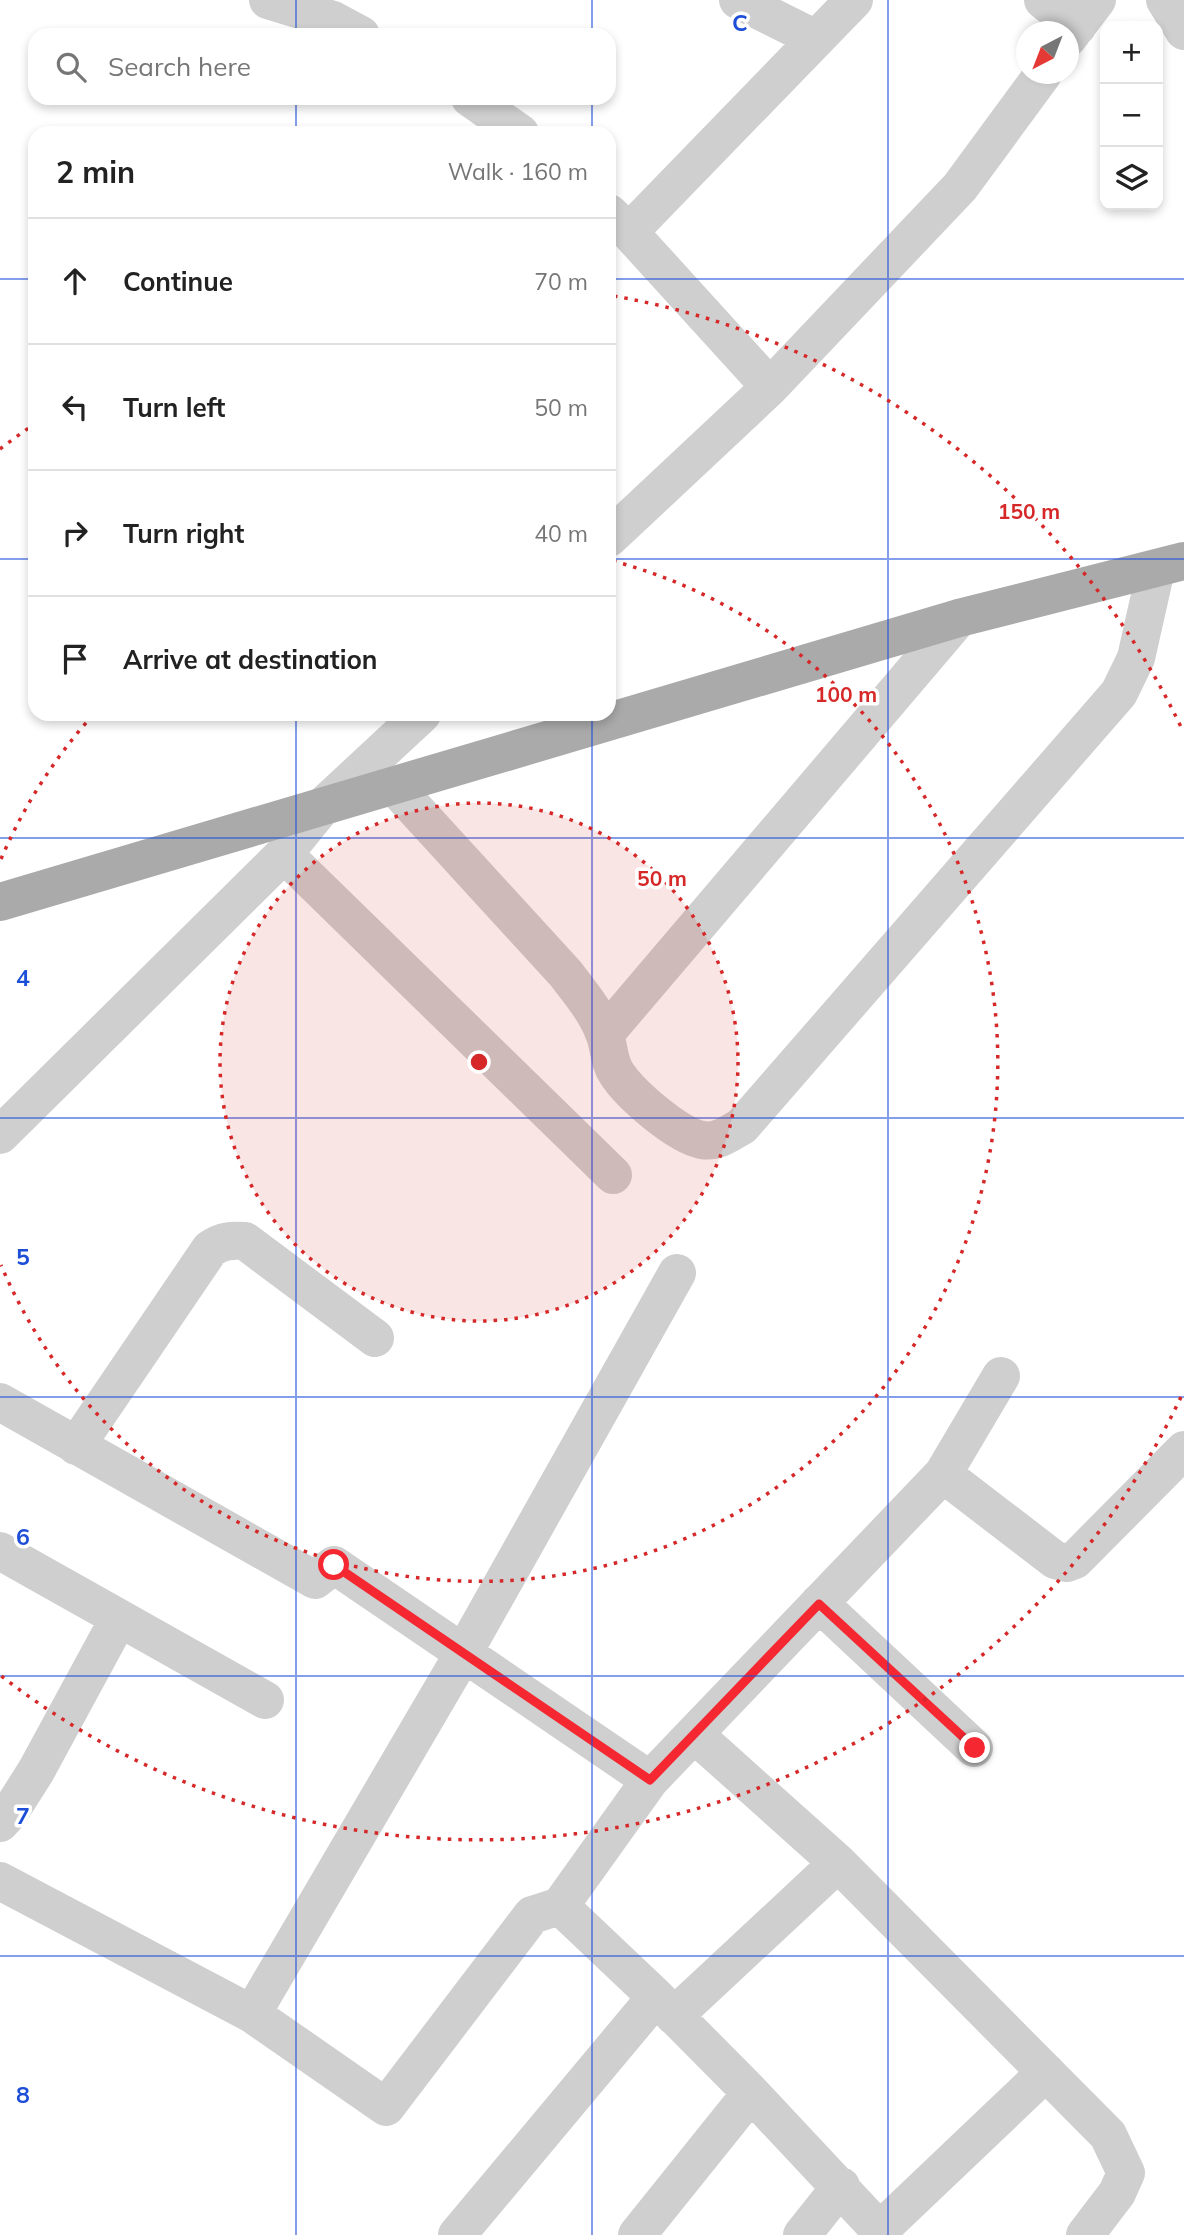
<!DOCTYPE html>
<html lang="en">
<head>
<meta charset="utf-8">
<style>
  body { margin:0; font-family:Mulish,sans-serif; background:#f6f6f6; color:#222 }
  .controls { position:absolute; right:21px; top:21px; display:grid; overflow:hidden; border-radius:14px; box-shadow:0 4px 10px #0003 }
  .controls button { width:63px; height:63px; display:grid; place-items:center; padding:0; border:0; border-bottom:2px solid #e0e0e0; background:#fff; color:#222; font:35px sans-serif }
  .compass { position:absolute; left:1016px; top:21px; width:63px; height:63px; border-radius:50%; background:#fff; box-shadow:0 4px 10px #0003; rotate:222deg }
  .stop { position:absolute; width:21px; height:21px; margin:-16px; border:5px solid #f52731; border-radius:50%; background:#fff }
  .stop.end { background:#f52731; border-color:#fff; box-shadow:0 2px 7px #0008 }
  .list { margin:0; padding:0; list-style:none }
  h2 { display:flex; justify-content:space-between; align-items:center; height:91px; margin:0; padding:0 28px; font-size:30px }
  h2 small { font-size:23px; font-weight:400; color:#767676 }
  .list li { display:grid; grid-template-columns:46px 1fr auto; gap:21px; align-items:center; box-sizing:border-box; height:126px; padding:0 28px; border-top:2px solid #e0e0e0 }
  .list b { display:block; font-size:26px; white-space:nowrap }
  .list em { font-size:23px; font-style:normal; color:#767676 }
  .icon { flex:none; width:38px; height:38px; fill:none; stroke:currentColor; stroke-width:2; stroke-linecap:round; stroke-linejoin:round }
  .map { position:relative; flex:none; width:1184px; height:2235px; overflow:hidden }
  .search { position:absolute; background:#fff; box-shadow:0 4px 10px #0003; left:28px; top:28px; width:588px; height:77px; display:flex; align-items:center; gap:18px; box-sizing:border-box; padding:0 24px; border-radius:21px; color:#767676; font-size:26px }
  .panel { position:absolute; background:#fff; box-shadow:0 4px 10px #0003; left:28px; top:126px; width:588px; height:595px; border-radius:21px }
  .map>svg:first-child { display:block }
</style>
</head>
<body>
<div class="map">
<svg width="1184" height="2235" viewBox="0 0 1184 2235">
  <rect width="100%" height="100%" fill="#fff"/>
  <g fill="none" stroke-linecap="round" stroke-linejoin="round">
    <path stroke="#cfcfcf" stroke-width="38" d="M268 0 333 20 361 35
      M738 0 816 39
      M1043 0 1077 27
      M1165 0 1184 31
      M1068 38 1097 0
      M470 98 520 133
      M609 213 629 232 770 387
      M629 232 854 0
      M609 538 770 387 960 187 1043 74
      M394 786 566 974C580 993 596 1011 604 1033 610 1047 608 1061 617 1074 631 1095 677 1135 702 1140 717 1143 730 1133 742 1126L1119 693 1136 658 1156 569
      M284 854 613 1175
      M605 1034 959 618
      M0 1135 284 854 322 807 422 714
      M0 1402 315 1580 334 1565 650 1780 560 1906 656 1997 457 2235
      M76 1446 210 1249C222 1241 230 1240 245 1241L375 1338
      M943 1474 1055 1560 1067 1563 1075 1560 1184 1450
      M0 1551 265 1700
      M819 1603 974 1748
      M694 1734 943 1474 1001 1376
      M650 1780 694 1734 838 1863 1108 2135 1126 2173 1117 2193 1085 2235
      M0 1823 10 1812 36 1771 119 1618
      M0 1881 252 2014 463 1654 677 1273
      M656 1997 751 2093 884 2235
      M252 2014 386 2107 532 1915 560 1906
      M674 2016 838 1863
      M880 2230 1046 2072
      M637 2235 751 2093
      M802 2235 841 2186"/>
    <path stroke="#aaa" stroke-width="38" d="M0 902 959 618 1184 561"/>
  </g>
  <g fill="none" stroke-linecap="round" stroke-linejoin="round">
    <path stroke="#f52731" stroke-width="9" d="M334 1565 650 1780 819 1604 975 1748"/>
  </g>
  <path fill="none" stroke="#1d4ed8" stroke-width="2" stroke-opacity="0.55" d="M296 0V35M592 0V35M888 0V2235M296 98V133M592 98V133M0 279H35M609 279H1184M0 559H35M609 559H1184M296 714V2235M592 714V2235M0 838H1184M0 1118H1184M0 1397H1184M0 1676H1184M0 1956H1184"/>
  <circle cx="479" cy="1062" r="259" fill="#d62828" fill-opacity=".12"/>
  <g fill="none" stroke="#d62828" stroke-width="3.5" stroke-dasharray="3.5 7">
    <circle cx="479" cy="1062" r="259"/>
    <path d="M1 859A519 519 0 0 1 93 715M613 561A519 519 0 1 1 1 1265"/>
    <path d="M1181 1397A778 778 0 0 1 0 1675M0 449A778 778 0 0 1 33 425M614 296A778 778 0 0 1 1181 727"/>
  </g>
  <g font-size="23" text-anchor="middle" font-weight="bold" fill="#1d4ed8" stroke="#fff" stroke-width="7" stroke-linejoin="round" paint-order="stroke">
    <text x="740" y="31">C</text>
    <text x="23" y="986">4</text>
    <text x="23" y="1265">5</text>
    <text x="23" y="1545">6</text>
    <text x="23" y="1824">7</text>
    <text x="23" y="2103">8</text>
  </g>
  <circle cx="479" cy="1062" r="10" fill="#d62828" stroke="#fff" stroke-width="3.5"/>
  <g font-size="21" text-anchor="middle" font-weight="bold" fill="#d62828" stroke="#fff" stroke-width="7" stroke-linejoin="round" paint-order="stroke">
    <text x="1029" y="519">150 m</text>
    <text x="846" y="702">100 m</text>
    <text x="662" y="886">50 m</text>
  </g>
</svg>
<div class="controls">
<button>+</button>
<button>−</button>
<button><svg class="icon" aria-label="layers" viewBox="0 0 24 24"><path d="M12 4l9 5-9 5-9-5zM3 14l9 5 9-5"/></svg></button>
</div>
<svg class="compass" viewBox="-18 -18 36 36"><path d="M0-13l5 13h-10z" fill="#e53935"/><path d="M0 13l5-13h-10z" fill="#767676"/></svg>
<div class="stop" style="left:334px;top:1565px"></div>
<div class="stop end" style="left:975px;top:1748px"></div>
<div class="search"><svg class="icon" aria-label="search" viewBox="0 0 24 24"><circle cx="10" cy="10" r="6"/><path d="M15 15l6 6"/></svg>Search here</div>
<section class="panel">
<h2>2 min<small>Walk · 160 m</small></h2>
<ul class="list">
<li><svg class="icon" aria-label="ahead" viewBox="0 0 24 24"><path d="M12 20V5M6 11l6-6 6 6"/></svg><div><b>Continue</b></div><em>70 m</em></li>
<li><svg class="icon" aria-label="left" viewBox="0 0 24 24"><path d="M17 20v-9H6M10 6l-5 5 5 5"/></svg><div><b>Turn left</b></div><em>50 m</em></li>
<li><svg class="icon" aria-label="right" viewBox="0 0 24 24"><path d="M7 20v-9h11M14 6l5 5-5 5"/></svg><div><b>Turn right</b></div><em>40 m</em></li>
<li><svg class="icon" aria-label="arrive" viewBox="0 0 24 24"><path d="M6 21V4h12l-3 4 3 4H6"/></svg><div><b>Arrive at destination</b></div></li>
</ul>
</section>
</div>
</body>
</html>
